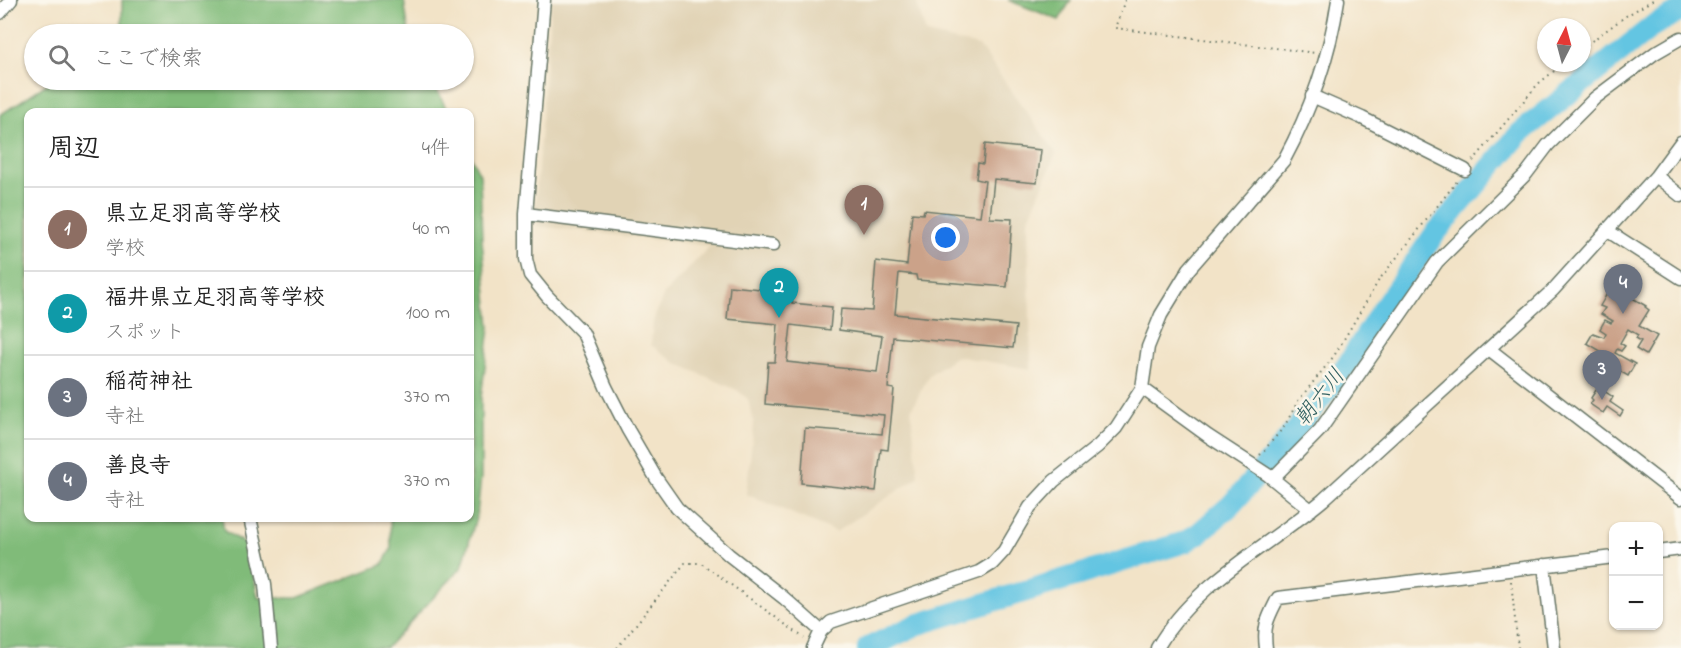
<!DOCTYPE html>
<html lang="ja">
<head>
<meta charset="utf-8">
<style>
  body { margin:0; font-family:"Indie Flower","Klee One",sans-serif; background:#f6f6f6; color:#222 }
  .controls { position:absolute; right:18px; bottom:18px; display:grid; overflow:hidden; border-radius:12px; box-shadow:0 2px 4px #0004 }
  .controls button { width:54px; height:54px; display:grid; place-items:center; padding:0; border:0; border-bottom:2px solid #e0e0e0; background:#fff; color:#222; font:30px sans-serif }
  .compass { position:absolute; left:1537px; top:18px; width:54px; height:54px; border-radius:50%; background:#fff; box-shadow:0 2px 4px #0004; rotate:6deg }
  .you { position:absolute; left:946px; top:238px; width:21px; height:21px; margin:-15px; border:4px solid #fff; border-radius:50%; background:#1a73e8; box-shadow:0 0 0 9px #1a73e833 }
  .badge { display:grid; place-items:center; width:39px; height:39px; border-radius:50%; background:#d1495b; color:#fff; font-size:20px; font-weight:700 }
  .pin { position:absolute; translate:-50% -50px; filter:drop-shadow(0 2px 3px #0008) }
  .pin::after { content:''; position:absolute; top:32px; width:21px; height:18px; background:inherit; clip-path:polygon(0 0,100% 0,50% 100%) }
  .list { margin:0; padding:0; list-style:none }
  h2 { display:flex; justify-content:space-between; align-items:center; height:78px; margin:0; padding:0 24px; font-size:26px }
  h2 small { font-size:20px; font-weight:400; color:#767676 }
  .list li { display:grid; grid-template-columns:39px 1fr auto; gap:18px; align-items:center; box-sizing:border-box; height:84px; padding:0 24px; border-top:2px solid #e0e0e0 }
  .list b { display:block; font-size:22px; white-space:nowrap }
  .list p { margin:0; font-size:20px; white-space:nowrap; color:#767676 }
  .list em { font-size:20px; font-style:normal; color:#767676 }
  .icon { flex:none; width:33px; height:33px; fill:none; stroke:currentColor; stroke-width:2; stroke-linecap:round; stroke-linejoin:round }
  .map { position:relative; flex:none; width:1681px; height:648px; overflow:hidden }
  .search { position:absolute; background:#fff; box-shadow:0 2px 4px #0004; left:24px; top:24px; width:450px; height:66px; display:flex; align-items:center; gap:15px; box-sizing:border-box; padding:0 21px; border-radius:33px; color:#767676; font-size:22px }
  .panel { position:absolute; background:#fff; box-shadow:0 2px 4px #0004; left:24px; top:108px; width:450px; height:414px; border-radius:12px }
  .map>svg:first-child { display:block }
</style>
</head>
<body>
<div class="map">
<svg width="1681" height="648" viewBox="0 0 1681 648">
  <rect width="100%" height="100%" fill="#fbf7ec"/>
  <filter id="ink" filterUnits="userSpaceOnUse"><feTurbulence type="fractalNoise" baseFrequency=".0167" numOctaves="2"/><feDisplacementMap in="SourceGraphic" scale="12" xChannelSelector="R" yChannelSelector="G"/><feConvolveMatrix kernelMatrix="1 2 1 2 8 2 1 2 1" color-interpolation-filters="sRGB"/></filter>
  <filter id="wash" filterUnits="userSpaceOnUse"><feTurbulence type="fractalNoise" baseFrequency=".008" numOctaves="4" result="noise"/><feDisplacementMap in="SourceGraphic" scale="24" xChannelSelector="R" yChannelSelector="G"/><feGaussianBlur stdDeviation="1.35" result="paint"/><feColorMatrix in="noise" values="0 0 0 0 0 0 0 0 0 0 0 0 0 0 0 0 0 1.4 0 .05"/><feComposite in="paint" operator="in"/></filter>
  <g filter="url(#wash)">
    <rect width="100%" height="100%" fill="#f2e3c7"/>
    <path fill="#e1d3b5" d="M551 0H916L926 34 979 46 1056 153 1028 221 1031 369 956 356 929 375 911 410 918 477 836 532 746 494 754 425 748 399 737 390 676 363 651 345 653 321 664 294 710 246 537 226 535 207Z"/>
    <path fill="#80bb79" stroke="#507c56" stroke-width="1.5" d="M122 0H404L409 34H113L122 24Z
      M1008 0H1071L1059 20Z
      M53 80H432L448 112H28V518H222L224 531 247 545 258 598H297L382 565 391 549 390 518H470V155L480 175 482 240 490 327 481 398V477L477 514 462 567 386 648H0V115Z"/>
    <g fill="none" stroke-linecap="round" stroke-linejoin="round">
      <path stroke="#64c5e2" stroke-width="22" d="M868 648 916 625 1185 542 1199 533 1231 505 1277 453 1346 367 1378 316 1434 235 1520 133 1654 25 1681 11"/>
    </g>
    <g id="blocks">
      <path fill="#cba289" d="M985 144 1041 150 1037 183 994 179 990 218 1012 219 1007 287 917 280 916 275 899 273 895 314 1016 326 1013 348 893 337 888 388 894 389 888 450 881 449 876 491 801 483 805 428 882 434 884 415 765 404 768 362H775L778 324 727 319 730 286 793 292 792 303 832 307 830 330 791 325 787 362 877 372 882 336 839 330 841 309 872 311 876 261 907 265 912 213 923 214 924 210 980 216 985 181 976 179 978 163 983 164Z
        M1617 289 1646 306 1645 307 1649 310 1639 326 1657 336 1646 355 1636 349 1641 341 1636 338 1638 335 1628 329 1620 343 1625 346 1621 351 1617 349 1615 353 1635 364 1628 376 1613 367 1614 365 1606 360 1609 356 1587 343 1593 333 1604 337 1606 333 1600 329 1605 320 1611 323 1613 321 1601 314 1605 308 1600 306 1608 292 1613 295Z
        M1601 389 1613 397 1610 402 1623 411 1620 416 1607 407 1603 413 1590 404 1593 400 1591 398 1596 390 1599 392Z"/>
    </g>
  </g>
  <g filter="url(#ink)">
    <use href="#blocks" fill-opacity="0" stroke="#697767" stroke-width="1.5"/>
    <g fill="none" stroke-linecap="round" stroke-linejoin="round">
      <defs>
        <path id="street" d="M544 0 526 214V259L530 275 547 296 583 333 606 387 628 430 656 478 677 508 729 555 784 598 821 631
          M0 13 11 0
          M1312 96 1362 118 1465 170
          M1656 176 1681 196
          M526 214 773 245
          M1608 231 1681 278
          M1489 349 1681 498
          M1142 388 1208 436 1268 475 1311 510
          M1273 478 1320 430 1437 262 1526 174 1548 145 1595 98 1655 53 1681 38
          M250 518 265 584 271 648
          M1658 552 1681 549
          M1544 565 1554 648
          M813 648 821 631 831 622 979 572 992 564 1004 551 1030 507 1054 481 1098 446 1116 428 1142 388 1148 347 1161 315 1189 269 1284 160C1310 112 1330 55 1338 0
          M1157 648C1194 583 1267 547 1323 500L1553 290 1656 176 1681 142
          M1266 648C1263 625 1268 618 1278 598L1614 557"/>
      </defs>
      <use href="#street" stroke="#697767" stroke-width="15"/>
      <path stroke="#697767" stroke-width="2" stroke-dasharray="1.5 4.5" stroke-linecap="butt" d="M1125 0 1115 28 1315 53
        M1582 48 1626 16 1653 0
        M1473 161 1538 84 1564 63
        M1260 455 1284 427 1298 401 1334 356 1379 280 1458 180
        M1511 581 1518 648
        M617 648 685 563H701L804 638"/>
      <use href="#street" stroke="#fff" stroke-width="12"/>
    </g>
  </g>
  <g text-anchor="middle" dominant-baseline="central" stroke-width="5" stroke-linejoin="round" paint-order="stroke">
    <g font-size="22" font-style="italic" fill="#305f60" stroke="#fbf7ec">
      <text transform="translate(1321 398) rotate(-52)">朝六川</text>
    </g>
  </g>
</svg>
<div class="controls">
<button>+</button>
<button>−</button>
</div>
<svg class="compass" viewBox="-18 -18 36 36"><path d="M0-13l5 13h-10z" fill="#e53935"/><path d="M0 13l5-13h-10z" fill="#767676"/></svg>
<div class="you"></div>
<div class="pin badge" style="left:864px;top:235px;background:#8d6e63">1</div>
<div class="pin badge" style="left:779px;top:318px;background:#0f9aa8">2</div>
<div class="pin badge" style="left:1602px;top:400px;background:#6b7280">3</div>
<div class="pin badge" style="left:1623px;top:314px;background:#6b7280">4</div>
<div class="search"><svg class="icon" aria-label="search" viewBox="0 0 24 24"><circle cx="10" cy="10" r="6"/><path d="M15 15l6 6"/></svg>ここで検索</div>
<section class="panel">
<h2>周辺<small>4件</small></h2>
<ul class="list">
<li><span class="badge" style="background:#8d6e63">1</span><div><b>県立足羽高等学校</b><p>学校</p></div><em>40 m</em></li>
<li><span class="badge" style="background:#0f9aa8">2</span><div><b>福井県立足羽高等学校</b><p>スポット</p></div><em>100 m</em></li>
<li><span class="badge" style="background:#6b7280">3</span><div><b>稲荷神社</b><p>寺社</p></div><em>370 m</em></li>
<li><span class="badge" style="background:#6b7280">4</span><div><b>善良寺</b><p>寺社</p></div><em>370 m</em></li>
</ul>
</section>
</div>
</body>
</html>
